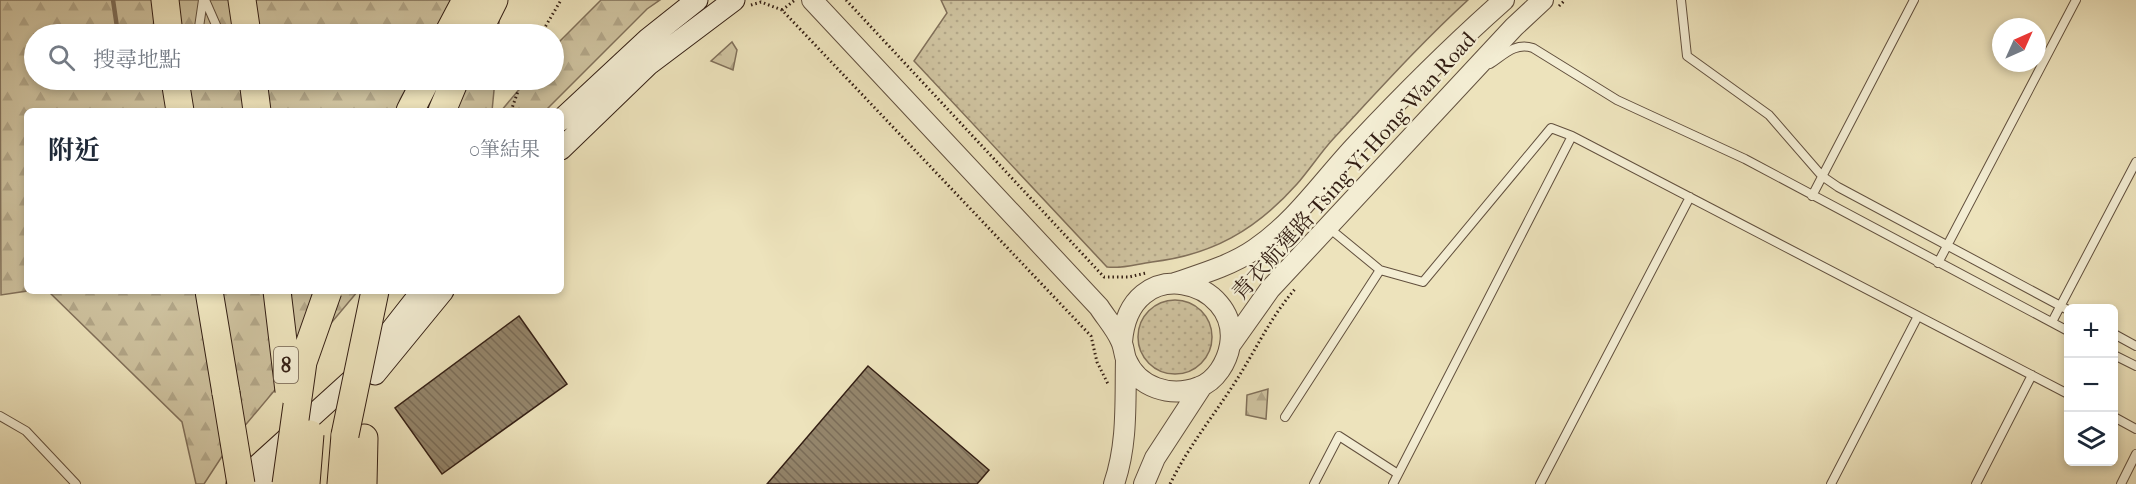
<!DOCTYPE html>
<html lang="zh-TW">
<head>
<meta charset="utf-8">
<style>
  body { margin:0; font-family:"IM FELL French Canon","Noto Serif TC",serif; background:#f2f2f3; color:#1f2937 }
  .controls { position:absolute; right:18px; bottom:18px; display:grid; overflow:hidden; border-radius:9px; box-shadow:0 3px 9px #0003 }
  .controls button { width:54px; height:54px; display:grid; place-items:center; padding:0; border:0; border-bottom:2px solid #e0e1e3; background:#fff; color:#1f2937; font:30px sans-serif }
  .compass { position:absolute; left:1992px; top:18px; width:54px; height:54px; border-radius:50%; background:#fff; box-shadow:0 3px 9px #0003; rotate:45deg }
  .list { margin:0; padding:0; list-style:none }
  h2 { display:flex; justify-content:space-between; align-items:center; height:78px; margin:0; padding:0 24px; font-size:26px }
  h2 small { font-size:20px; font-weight:400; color:#747a83 }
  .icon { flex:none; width:33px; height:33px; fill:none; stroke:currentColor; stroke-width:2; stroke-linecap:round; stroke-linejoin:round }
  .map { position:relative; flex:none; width:2136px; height:484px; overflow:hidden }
  .search { position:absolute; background:#fff; box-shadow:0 3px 9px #0003; left:24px; top:24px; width:540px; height:66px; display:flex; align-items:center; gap:15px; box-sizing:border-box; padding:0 21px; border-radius:33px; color:#747a83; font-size:22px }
  .panel { position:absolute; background:#fff; box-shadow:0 3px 9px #0003; left:24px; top:108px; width:540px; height:186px; border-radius:9px }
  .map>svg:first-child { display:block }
</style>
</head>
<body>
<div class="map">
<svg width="2136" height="484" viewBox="0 0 2136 484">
  <defs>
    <pattern id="grass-dots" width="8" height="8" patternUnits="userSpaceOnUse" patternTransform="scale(1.5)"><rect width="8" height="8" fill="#cec29f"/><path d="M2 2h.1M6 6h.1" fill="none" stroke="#b2a688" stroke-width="1.8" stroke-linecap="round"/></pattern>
    <pattern id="forest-firs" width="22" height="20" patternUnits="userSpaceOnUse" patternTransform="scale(1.5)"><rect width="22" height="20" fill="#cec29f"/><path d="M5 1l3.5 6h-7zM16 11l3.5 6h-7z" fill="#b2a688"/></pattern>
    <pattern id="building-back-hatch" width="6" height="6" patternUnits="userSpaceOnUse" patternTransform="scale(1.5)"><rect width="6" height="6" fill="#94856b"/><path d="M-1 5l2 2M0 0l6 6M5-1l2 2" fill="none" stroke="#7a6c57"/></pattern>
  </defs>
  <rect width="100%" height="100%" fill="#ede3bc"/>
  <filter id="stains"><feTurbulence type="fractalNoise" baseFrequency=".00333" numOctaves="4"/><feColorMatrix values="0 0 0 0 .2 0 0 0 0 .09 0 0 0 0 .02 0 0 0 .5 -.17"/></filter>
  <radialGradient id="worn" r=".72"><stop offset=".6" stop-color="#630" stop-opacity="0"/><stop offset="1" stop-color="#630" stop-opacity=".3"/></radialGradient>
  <path fill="url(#grass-dots)" stroke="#81705a" stroke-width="1.5" d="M941 0H1468C1421 43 1378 91 1334 138 1321 152 1310 169 1297 184 1256 230 1212 255 1152 262 1136 264 1124 269 1107 267L914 61 947 13Z
    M1138 337a37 37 0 1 1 74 0a37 37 0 1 1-74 0Z"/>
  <path fill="url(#forest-firs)" stroke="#81705a" stroke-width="1.5" d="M0 0H501L498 34H34V80H495L492 111H27V291L1 295Z
    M601 0H660L647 9 545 111H501L527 80H554V47Z
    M732 42 737 50 733 70 711 61Z
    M48 291H358L232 441 204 484H196L182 422Z
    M1268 389 1266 419 1246 415 1247 395Z"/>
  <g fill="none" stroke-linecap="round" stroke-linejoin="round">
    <path stroke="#7d6c57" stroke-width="4.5" d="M113 0 118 34"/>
  </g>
  <path fill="url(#building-back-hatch)" stroke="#341f14" stroke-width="1.5" d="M519 316 567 384 442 474 395 408Z
    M868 366 989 470 977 484H767Z"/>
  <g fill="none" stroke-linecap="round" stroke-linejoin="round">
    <defs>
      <path id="service" d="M205 0 220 34
        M1681 0 1687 56 1769 115 1822 176 1838 187 2068 310
        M198 34 203 0
        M1490 64C1504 55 1515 42 1533 48L1617 100 1745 159 2068 331
        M1812 196 1914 0
        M1938 263 2076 0
        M1380 270 1423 282 1551 128 1572 136
        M2052 322 2136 162
        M2114 334 2136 346
        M2114 355 2136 366
        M0 416 26 431 76 484
        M1285 417 1380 270 1329 228
        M2114 417 2136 429
        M1314 484 1339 436 1398 474
        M1393 484 1572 136 2068 394
        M1540 484 1690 197
        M1831 484 1918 316
        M1976 484 2032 375
        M2121 484 2136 454"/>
      <path id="tertiary" d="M812 0 1099 307C1106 318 1116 329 1121 341 1124 347 1124 354 1126 359 1138 388 1171 398 1199 387 1216 381 1227 362 1230 345 1241 279 1129 250 1122 342
        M1175 283C1202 274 1232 265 1255 249 1296 221 1323 180 1357 144 1404 94 1452 46 1504 0
        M1231 344 1270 289 1514 27 1543 0
        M1114 484C1128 443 1125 402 1126 359
        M1144 484 1155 458 1202 386"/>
      <path id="secondary" d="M561 120 648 39 697 0
        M561 149 649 64 734 0
        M375 374 443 291
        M237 484 353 379 422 291
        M259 484 285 460"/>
      <path id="motorway" d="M165 0 169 34
        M242 0 247 34
        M448 34 466 0
        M477 34 494 0
        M175 80 180 111
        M253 80 257 111
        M410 111 426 80
        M442 111 455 80
        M209 291 226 393
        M341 484 345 435
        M363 484 364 438"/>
    </defs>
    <use href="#service" stroke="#62503e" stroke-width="10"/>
    <use href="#tertiary" stroke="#62503e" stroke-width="22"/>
    <use href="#secondary" stroke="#341f14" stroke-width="23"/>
    <use href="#motorway" stroke="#341f14" stroke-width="29"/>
    <path stroke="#341f14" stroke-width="3" stroke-dasharray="1.5 3" stroke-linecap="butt" d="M846 0 1104 277H1129L1146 273
      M751 5 761 2 782 10 1091 336 1097 362 1108 384
      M1559 6 1565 0
      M782 10 795 0
      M541 34 561 0
      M511 111 522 80
      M1170 484C1187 449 1211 419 1232 387 1254 354 1269 319 1295 289"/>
    <use href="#service" stroke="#f3edd3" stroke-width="8"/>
    <use href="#tertiary" stroke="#f3edd3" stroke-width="20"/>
    <use href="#secondary" stroke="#f3edd3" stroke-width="21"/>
    <use href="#motorway" stroke="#ede3bc" stroke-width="27"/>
    <defs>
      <path id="motorway-bridge" d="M277 291 289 391
        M226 393 241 484
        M345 435 375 291
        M286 484 303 362 328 291
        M306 484 310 434"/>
    </defs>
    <use href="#motorway-bridge" stroke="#341f14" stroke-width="29" stroke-linecap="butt"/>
    <use href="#motorway-bridge" stroke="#ede3bc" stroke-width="27"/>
  </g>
  <g text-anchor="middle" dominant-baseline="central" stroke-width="4.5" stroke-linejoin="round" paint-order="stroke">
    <rect fill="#f3edd3" stroke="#6d5d4d" stroke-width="1.5" x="274" y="347" width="24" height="36" rx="4.5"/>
    <g font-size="21" font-weight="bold" fill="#341f14">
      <text x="286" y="365">8</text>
    </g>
    <g font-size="22" fill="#341f14" stroke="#f3edd3">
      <text transform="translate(1354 166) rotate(-48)">青衣航運路 Tsing Yi Hong Wan Road</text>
    </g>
  </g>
  <rect width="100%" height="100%" filter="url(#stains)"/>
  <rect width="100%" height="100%" fill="url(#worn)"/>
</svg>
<div class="controls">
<button>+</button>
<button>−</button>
<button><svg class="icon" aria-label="layers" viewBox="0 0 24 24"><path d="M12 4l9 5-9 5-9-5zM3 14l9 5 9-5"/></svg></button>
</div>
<svg class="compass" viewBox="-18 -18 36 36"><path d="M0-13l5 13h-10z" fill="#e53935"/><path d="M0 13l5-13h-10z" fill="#747a83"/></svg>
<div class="search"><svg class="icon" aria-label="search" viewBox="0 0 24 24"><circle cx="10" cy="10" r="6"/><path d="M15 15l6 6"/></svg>搜尋地點</div>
<section class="panel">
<h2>附近<small>0筆結果</small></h2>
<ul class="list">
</ul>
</section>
</div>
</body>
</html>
